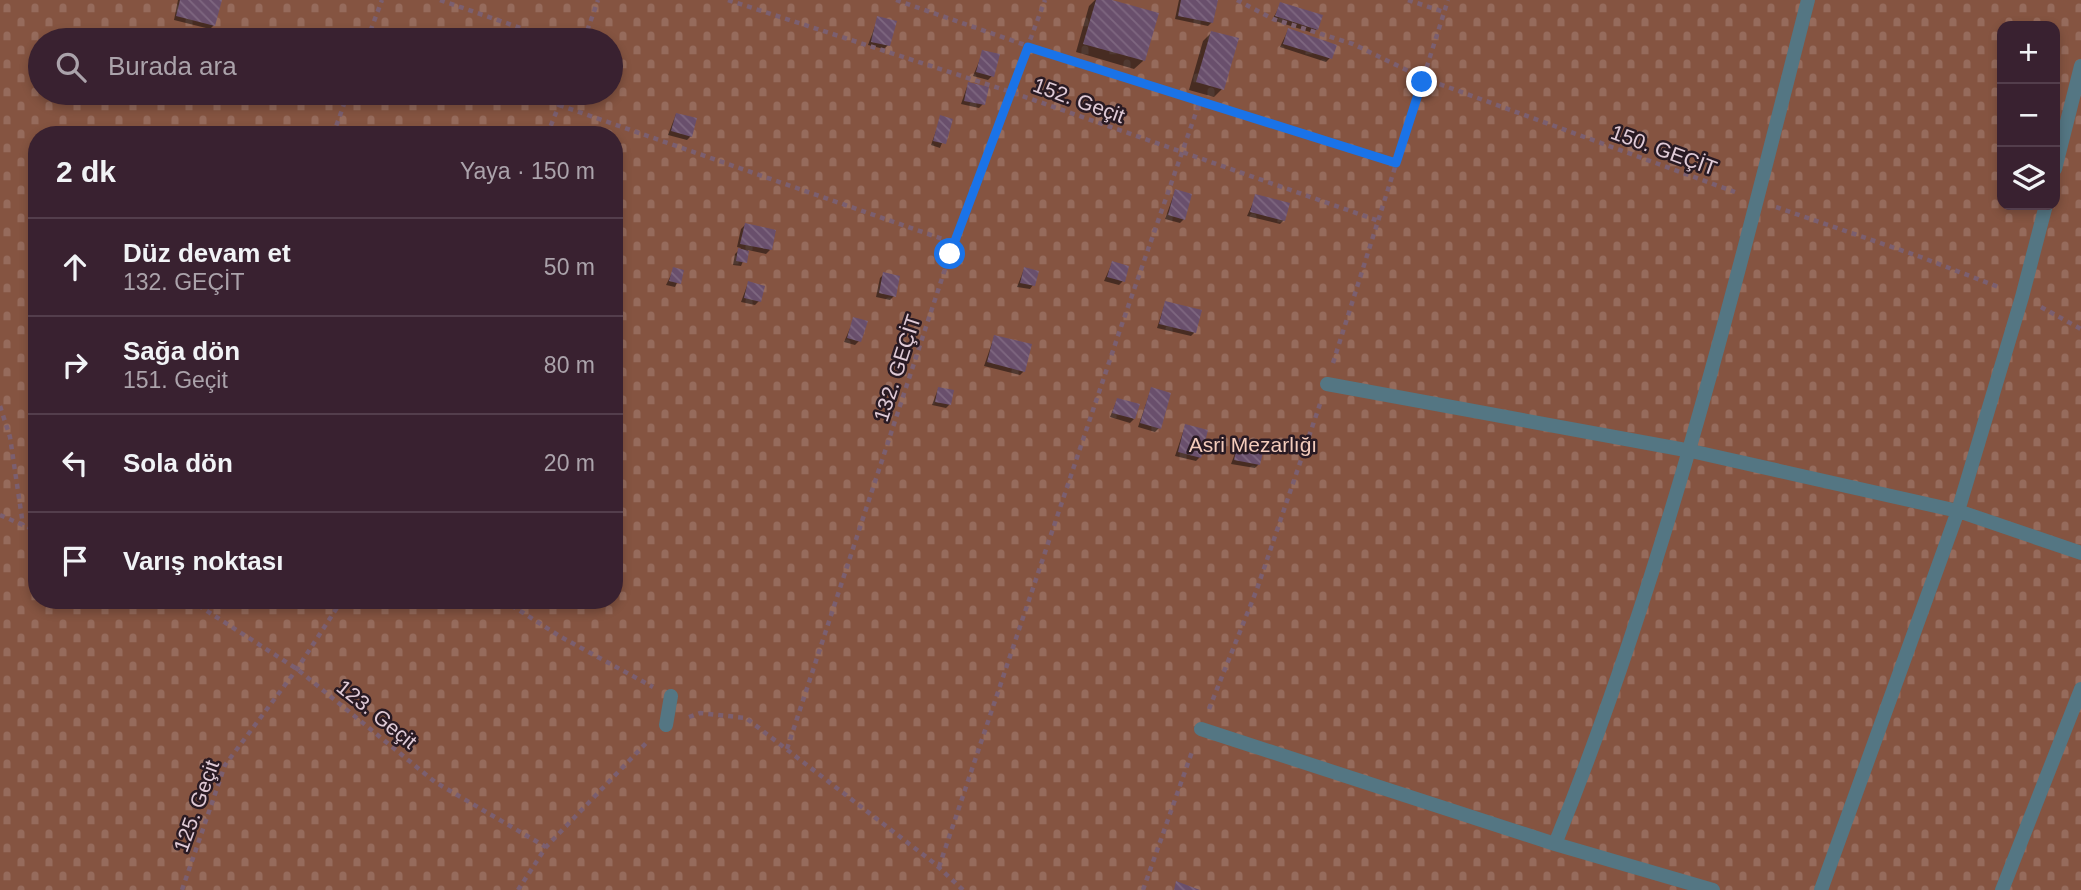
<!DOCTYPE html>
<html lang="tr">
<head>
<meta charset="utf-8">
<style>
  body { margin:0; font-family:Helvetica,sans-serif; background:#442e3c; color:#f1f3f6 }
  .controls { position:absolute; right:21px; top:21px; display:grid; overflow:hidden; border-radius:14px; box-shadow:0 4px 10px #0003 }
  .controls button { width:63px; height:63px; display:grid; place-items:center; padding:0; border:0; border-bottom:2px solid #533e4c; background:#392130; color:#f1f3f6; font:35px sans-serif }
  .stop { position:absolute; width:21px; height:21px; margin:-16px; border:5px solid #1a73e8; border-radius:50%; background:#fff }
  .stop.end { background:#1a73e8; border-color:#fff; box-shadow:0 2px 7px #0008 }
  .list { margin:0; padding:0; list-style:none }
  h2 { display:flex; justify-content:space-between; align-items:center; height:91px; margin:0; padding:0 28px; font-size:30px }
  h2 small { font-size:23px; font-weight:400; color:#aba3ab }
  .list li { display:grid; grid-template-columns:46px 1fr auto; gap:21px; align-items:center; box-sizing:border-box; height:98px; padding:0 28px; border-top:2px solid #533e4c }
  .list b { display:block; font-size:26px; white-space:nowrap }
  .list p { margin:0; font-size:23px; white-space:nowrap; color:#aba3ab }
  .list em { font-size:23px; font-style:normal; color:#aba3ab }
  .icon { flex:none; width:38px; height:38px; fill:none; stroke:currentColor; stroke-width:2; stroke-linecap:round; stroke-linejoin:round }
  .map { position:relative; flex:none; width:2081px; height:890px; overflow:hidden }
  .search { position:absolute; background:#392130; box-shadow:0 4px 10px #0003; left:28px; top:28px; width:595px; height:77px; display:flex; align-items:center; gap:18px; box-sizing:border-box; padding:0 24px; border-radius:38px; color:#aba3ab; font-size:26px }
  .panel { position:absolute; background:#392130; box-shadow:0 4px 10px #0003; left:28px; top:126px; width:595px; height:483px; border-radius:28px }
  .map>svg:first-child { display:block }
</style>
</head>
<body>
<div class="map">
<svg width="2081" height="890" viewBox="0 0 2081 890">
  <defs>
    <pattern id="cemetery-stones" width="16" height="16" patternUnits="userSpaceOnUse" patternTransform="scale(1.75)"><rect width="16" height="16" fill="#855441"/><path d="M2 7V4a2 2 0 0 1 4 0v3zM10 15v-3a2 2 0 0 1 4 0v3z" fill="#966b5c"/></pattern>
    <pattern id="building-back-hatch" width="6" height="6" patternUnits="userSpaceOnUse" patternTransform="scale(1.75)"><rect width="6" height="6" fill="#694f6c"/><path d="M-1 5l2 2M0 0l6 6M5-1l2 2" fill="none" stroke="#7e6780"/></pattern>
  </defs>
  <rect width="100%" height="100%" fill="#4c2c40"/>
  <path fill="url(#cemetery-stones)" fill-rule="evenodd" d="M0 0H2081V890H0ZM2002 26H2055V205H2002ZM40 40H611V93H40ZM37 135H614V600H37Z"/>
  <path fill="#0007" d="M178 0H214V25L210 29 174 20Z
    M1095 0H1106L1156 15 1143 61 1134 69 1076 52 1089 6Z
    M1179 0H1209L1212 22 1208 26 1175 19Z
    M1281 4 1317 29 1313 33 1272 20Z
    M878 18 888 45 884 49 868 45Z
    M1288 30 1330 58 1326 62 1280 47Z
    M1212 32 1222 89 1214 97 1189 90 1203 41Z
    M983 52 992 76 988 80 973 76Z
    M968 84 983 104 979 108 961 104Z
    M292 93H319L314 103 291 97Z
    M676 114 691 136 687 140 668 135Z
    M941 117 951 120 940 148 931 145Z
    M1175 191 1184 219 1180 223 1165 219Z
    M1256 196 1284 220 1280 224 1247 216Z
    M745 225 770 250 766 254 748 250 741 266 733 265 735 254 741 248 737 247 741 229Z
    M1112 263 1123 281 1119 285 1104 281Z
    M674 269 682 272 675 287 666 285Z
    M1024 269 1033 285 1030 289 1017 287Z
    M884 274 894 296 890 300 876 297 880 278Z
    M748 283 759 301 755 305 741 302Z
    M1165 303 1195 332 1191 336 1157 328Z
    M854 319 859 341 855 345 844 342Z
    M994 337 1024 371 1020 375 984 366Z
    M938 389 950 404 946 408 932 405Z
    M1151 389 1159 428 1155 432 1138 427Z
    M1117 400 1134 419 1130 423 1110 417Z
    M1185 426 1200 457 1196 461 1175 456Z
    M1240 440 1259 464 1255 468 1231 464Z"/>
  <path fill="url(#building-back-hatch)" d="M180 0H222L215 26 176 16Z
    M1096 0H1112L1159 13 1145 61 1083 44Z
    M1181 0H1218L1213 23 1178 16Z
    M1280 2 1323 15 1318 30 1275 16Z
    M877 16 897 21 890 46 871 42Z
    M1288 28 1337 45 1332 59 1283 44Z
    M1211 31 1239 38 1224 90 1196 82Z
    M982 50 1000 54 994 77 976 72Z
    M968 82 989 87 985 105 964 101Z
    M296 93H321L319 100Z
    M676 113 697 118 692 137 671 131Z
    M940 115 953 119 946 144 933 141Z
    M123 126 138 130 137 135H121Z
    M1175 189 1192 194 1185 220 1168 215Z
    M1255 194 1290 203 1285 221 1250 212Z
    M745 223 776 230 772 250 740 244Z
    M738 248 749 251 747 263 736 261Z
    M1112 261 1129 266 1125 282 1107 277Z
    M673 267 684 270 681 284 669 281Z
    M1024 267 1039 271 1035 286 1020 283Z
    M883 272 900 276 896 297 879 293Z
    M748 281 765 286 761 302 744 298Z
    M1165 301 1202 310 1196 333 1159 324Z
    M853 317 868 321 861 342 847 338Z
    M994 335 1032 344 1025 372 987 362Z
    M938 387 954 390 951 405 935 402Z
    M1151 387 1171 393 1161 429 1140 423Z
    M1117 398 1140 404 1135 419 1112 413Z
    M1185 424 1208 430 1201 458 1178 452Z
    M1239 438 1265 444 1260 465 1234 460Z
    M1176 881 1200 890H1174Z"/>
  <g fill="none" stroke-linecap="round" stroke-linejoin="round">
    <path stroke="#7b5f70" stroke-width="4.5" stroke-dasharray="5 5" stroke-linecap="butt" d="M440 0 555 40
      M728 0 1011 92 1379 221
      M896 0 1028 46 1396 163
      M1237 0 1273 19 1353 44 1423 78 1735 192
      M1408 0 1444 12
      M367 40 382 0
      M584 40 598 0
      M559 105 954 243
      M333 135 348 93
      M547 135 564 93
      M1776 207 1918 256 2001 288
      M2041 307 2081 329
      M1333 363 1448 0
      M0 406 10 437 23 525
      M0 515 37 531
      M190 600 297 669 435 782 546 847
      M503 600 561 637 653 687
      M1209 709 1257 589 1320 404
      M689 717 700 713 746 718 934 863 963 890
      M787 749 950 254 1045 0
      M939 867 1122 324 1200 101
      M182 890 225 765 297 669 342 600
      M518 890 546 847 649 740
      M1143 890 1193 749"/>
    <path stroke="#547683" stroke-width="14" d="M2055 169 2081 66
      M1327 384 1691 451 1958 511 2081 553
      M666 725 671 696
      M1201 729 1555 844 1713 890
      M1555 844C1666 571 1735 285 1808 0
      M1821 890 1958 511 2022 297 2046 205
      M2002 890 2081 689"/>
  </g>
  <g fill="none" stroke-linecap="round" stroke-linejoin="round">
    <path stroke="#1a73e8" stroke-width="9" d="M950 254 1028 47 1396 163 1422 82"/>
  </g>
  <g text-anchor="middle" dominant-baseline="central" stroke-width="5" stroke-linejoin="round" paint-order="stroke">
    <g font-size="21" fill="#e0cbd7" stroke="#291a23">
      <text transform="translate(1079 100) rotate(20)">152. Geçit</text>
      <text transform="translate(1664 150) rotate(20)">150. GEÇİT</text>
      <text transform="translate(897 368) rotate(-72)">132. GEÇİT</text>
      <text transform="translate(377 714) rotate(39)">123. Geçit</text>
      <text transform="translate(196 806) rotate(-70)">125. Geçit</text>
    </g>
    <g font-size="21" fill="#f4ccbc" stroke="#291a23">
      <text x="1253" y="444">Asri Mezarlığı</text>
    </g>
  </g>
</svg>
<div class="controls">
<button>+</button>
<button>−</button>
<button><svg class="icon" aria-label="layers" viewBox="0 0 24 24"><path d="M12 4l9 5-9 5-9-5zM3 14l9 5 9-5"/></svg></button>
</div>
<div class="stop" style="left:950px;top:254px"></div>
<div class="stop end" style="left:1422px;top:82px"></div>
<div class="search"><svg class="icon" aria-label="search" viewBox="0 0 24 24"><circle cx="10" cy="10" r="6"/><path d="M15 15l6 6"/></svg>Burada ara</div>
<section class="panel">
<h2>2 dk<small>Yaya · 150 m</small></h2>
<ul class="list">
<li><svg class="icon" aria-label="ahead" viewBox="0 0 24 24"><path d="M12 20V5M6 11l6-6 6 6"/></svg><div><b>Düz devam et</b><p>132. GEÇİT</p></div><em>50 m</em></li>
<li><svg class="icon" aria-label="right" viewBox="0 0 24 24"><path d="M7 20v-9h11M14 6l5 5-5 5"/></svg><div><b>Sağa dön</b><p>151. Geçit</p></div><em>80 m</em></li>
<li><svg class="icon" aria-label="left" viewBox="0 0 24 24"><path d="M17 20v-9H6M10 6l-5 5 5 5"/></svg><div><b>Sola dön</b></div><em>20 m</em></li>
<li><svg class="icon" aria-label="arrive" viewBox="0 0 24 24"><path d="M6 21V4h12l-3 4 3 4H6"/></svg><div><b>Varış noktası</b></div></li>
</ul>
</section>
</div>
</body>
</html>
